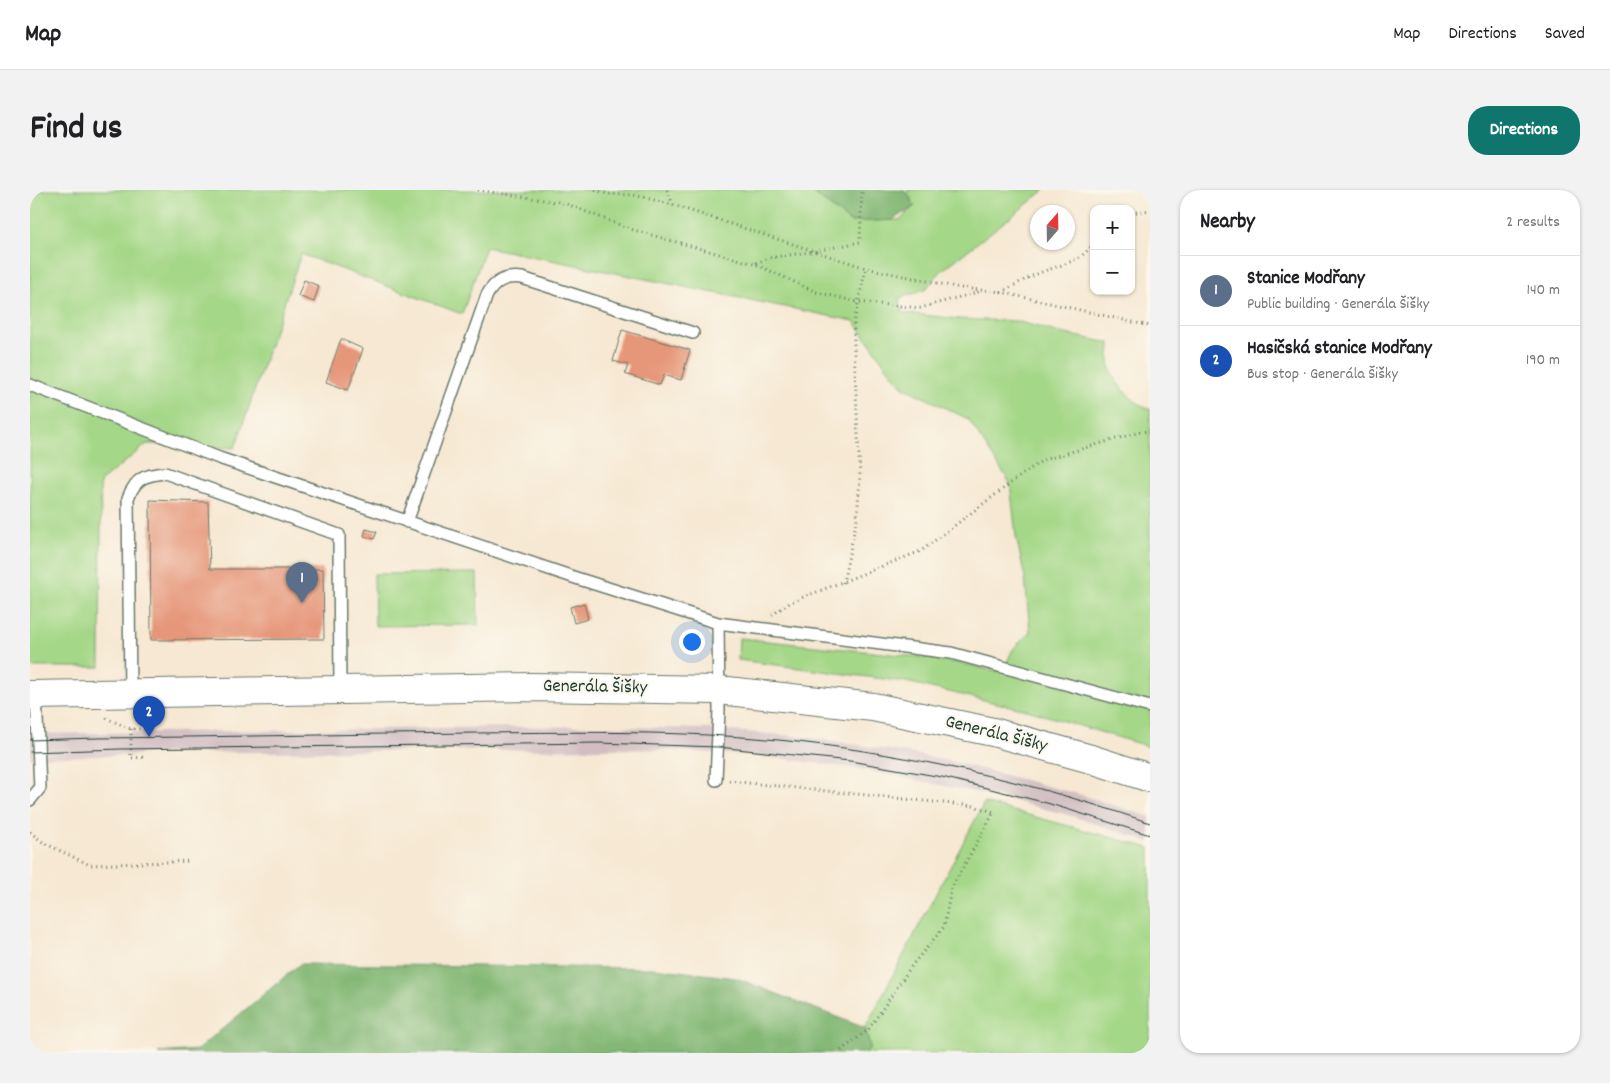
<!DOCTYPE html>
<html lang="en">
<head>
<meta charset="utf-8">
<style>
  body { margin:0; font-family:Dekko,sans-serif; background:#f2f2f2; color:#202124 }
  .controls { position:absolute; right:15px; top:15px; display:grid; overflow:hidden; border-radius:10px; box-shadow:0 1px 4px #0004 }
  .controls button { width:45px; height:45px; display:grid; place-items:center; padding:0; border:0; border-bottom:1px solid #e0e0e0; background:#fff; color:#202124; font:25px sans-serif }
  .compass { position:absolute; left:1000px; top:15px; width:45px; height:45px; border-radius:50%; background:#fff; box-shadow:0 1px 4px #0004; rotate:20deg }
  .you { position:absolute; left:661px; top:451px; width:18px; height:18px; margin:-12px; border:4px solid #fff; border-radius:50%; background:#1a73e8; box-shadow:0 0 0 8px #1a73e833 }
  .badge { display:grid; place-items:center; width:32px; height:32px; border-radius:50%; background:#0f766e; color:#fff; font-size:16px; font-weight:700 }
  .pin { position:absolute; translate:-50% -41px; filter:drop-shadow(0 1px 2px #0008) }
  .pin::after { content:''; position:absolute; top:26px; width:18px; height:15px; background:inherit; clip-path:polygon(0 0,100% 0,50% 100%) }
  .list { margin:0; padding:0; list-style:none }
  h2 { display:flex; justify-content:space-between; align-items:center; height:65px; margin:0; padding:0 20px; font-size:21px }
  h2 small { font-size:16px; font-weight:400; color:#757577 }
  .list li { display:grid; grid-template-columns:32px 1fr auto; gap:15px; align-items:center; box-sizing:border-box; height:70px; padding:0 20px; border-top:1px solid #e0e0e0 }
  .list b { display:block; font-size:19px; white-space:nowrap }
  .list p { margin:0; font-size:16px; white-space:nowrap; color:#757577 }
  .list em { font-size:16px; font-style:normal; color:#757577 }
  .map { position:relative; flex:none; width:1120px; height:863px; overflow:hidden; border-radius:20px }
  header { display:flex; align-items:center; gap:30px; box-sizing:border-box; height:70px; padding:0 25px; background:#fff; border-bottom:1px solid #e0e0e0 }
  header strong { font-size:24px }
  nav { display:flex; gap:28px; margin-inline-start:auto; font-size:18px }
  .intro { display:flex; align-items:center; justify-content:space-between; box-sizing:border-box; height:120px; padding:0 30px }
  h1 { margin:0; font-size:35px }
  .button { padding:12px 22px; border-radius:20px; background:#0f766e; color:#fff; font-size:18px; font-weight:700 }
  main { display:flex; gap:30px; padding:0 30px }
  aside { flex:1; background:#fff; border-radius:20px; box-shadow:0 1px 4px #0004 }
  .map>svg:first-child { display:block }
</style>
</head>
<body>
<header>
<strong>Map</strong>
<nav><a>Map</a><a>Directions</a><a>Saved</a></nav>
</header>
<div class="intro"><h1>Find us</h1><a class="button">Directions</a></div>
<main>
<div class="map">
<svg width="1120" height="863" viewBox="0 0 1120 863">
  <rect width="100%" height="100%" fill="#fbf7ec"/>
  <filter id="ink" filterUnits="userSpaceOnUse"><feTurbulence type="fractalNoise" baseFrequency=".02" numOctaves="2"/><feDisplacementMap in="SourceGraphic" scale="10" xChannelSelector="R" yChannelSelector="G"/><feConvolveMatrix kernelMatrix="1 2 1 2 8 2 1 2 1" color-interpolation-filters="sRGB"/></filter>
  <filter id="wash" filterUnits="userSpaceOnUse"><feTurbulence type="fractalNoise" baseFrequency=".0096" numOctaves="4" result="noise"/><feDisplacementMap in="SourceGraphic" scale="20" xChannelSelector="R" yChannelSelector="G"/><feGaussianBlur stdDeviation="1.12" result="paint"/><feColorMatrix in="noise" values="0 0 0 0 0 0 0 0 0 0 0 0 0 0 0 0 0 1.4 0 .05"/><feComposite in="paint" operator="in"/></filter>
  <g filter="url(#wash)">
    <rect width="100%" height="100%" fill="#f6e8d2"/>
    <path fill="#d2bec2" d="M553 536 680 539 775 547 879 563 928 573 1052 605 1120 627V652L1042 626 964 606 831 579 729 566 637 560 578 559 117 563 106 565 0 568V544Z"/>
    <path fill="#a4d787" stroke="#628a5e" d="M0 0H780L820 32 870 30 884 16 877 0H1015L910 82 895 100 869 108 873 123 929 129 986 131 1030 143 1080 153C1080 161 1078 170 1080 177 1083 192 1105 215 1120 219V557L997 520 876 492 708 470 709 448 909 469 972 482 983 459 1000 442 995 388 986 346 980 293 938 229 873 197 861 183 824 131 456 57 432 124 271 64 205 258 117 254 70 292 71 323 70 477H0Z
      M447 383 448 435 345 436 344 384Z
      M954 613 1120 658V863H836L840 857 835 838Z"/>
    <path fill="#83b874" stroke="#517a54" d="M780 0H874L885 16 862 30 820 32Z
      M270 774 624 778 706 788 835 838 840 857 836 863H128L167 860Z"/>
    <g id="blocks">
      <path fill="#e69679" d="M274 90 289 96 284 112 268 106Z
        M592 140 660 160 651 190 634 185 630 195 595 184 598 175 583 171Z
        M311 149 333 159 318 200 296 192Z
        M120 310 178 312 180 379H293L294 449 121 450Z
        M336 339 347 342 344 349 334 346Z
        M554 413 558 429 544 433 540 417Z"/>
    </g>
  </g>
  <g filter="url(#ink)">
    <use href="#blocks" fill-opacity="0" stroke="#6a796b" stroke-width="1"/>
    <g fill="none" stroke-linecap="round" stroke-linejoin="round">
      <defs>
        <path id="service" d="M0 195 189 268 546 388 688 433 689 520 686 590
          M377 332 457 105C465 91 475 86 492 88L663 143
          M688 433 921 463 1120 517
          M100 503 98 308C106 288 114 285 135 283L309 345 310 501
          M0 610 10 598 6 505"/>
        <path id="secondary" d="M0 505 501 497 688 500 843 517 963 542 1061 569 1120 588"/>
      </defs>
      <use href="#service" stroke="#6a796b" stroke-width="14"/>
      <use href="#secondary" stroke="#6a796b" stroke-width="30"/>
      <path stroke="#6a796b" stroke-width="3" stroke-dasharray="1 4" stroke-linecap="butt" d="M448 0 534 13 600 39 725 74 786 102 828 112 890 118 952 101
        M565 0 577 4 604 5 643 15 836 78 930 98 971 102 1120 136
        M637 0 643 15
        M1101 23 1120 20
        M726 73 739 68 786 61 830 52 832 0
        M971 102C983 96 995 89 1007 84 1027 75 1052 73 1064 52
        M813 393 827 328 830 287 824 158V131L836 78
        M742 425 761 412 891 361 986 289 1013 270 1110 242 1120 241
        M76 528 101 539H117
        M101 539V568L117 567
        M699 591 943 616 964 622 921 699 914 737 883 774 838 840 808 863
        M0 642 14 653 60 675 161 671"/>
      <use href="#service" stroke="#fff" stroke-width="11"/>
      <use href="#secondary" stroke="#fff" stroke-width="28"/>
      <path stroke="#1f3d34" stroke-width="1" d="M0 550 67 548C193 547 320 544 446 543 562 542 678 540 793 555 904 570 1014 596 1120 633
        M0 562 90 559 569 553 688 557 820 571 912 587 1017 613 1120 645"/>
    </g>
  </g>
  <g text-anchor="middle" dominant-baseline="central" stroke-width="4.5" stroke-linejoin="round" paint-order="stroke">
    <g font-size="19" fill="#1f3d34" stroke="#fbf7ec">
      <text transform="translate(565 498) rotate(1)">Generála Šišky</text>
      <text transform="translate(966 545) rotate(14)">Generála Šišky</text>
    </g>
  </g>
</svg>
<div class="controls">
<button>+</button>
<button>−</button>
</div>
<svg class="compass" viewBox="-18 -18 36 36"><path d="M0-13l5 13h-10z" fill="#e53935"/><path d="M0 13l5-13h-10z" fill="#757577"/></svg>
<div class="you"></div>
<div class="pin badge" style="left:272px;top:413px;background:#5c6f8a">1</div>
<div class="pin badge" style="left:119px;top:547px;background:#1a4fb4">2</div>
</div>
<aside>
<h2>Nearby<small>2 results</small></h2>
<ul class="list">
<li><span class="badge" style="background:#5c6f8a">1</span><div><b>Stanice Modřany</b><p>Public building · Generála Šišky</p></div><em>140 m</em></li>
<li><span class="badge" style="background:#1a4fb4">2</span><div><b>Hasičská stanice Modřany</b><p>Bus stop · Generála Šišky</p></div><em>190 m</em></li>
</ul>
</aside>
</main>
</body>
</html>
